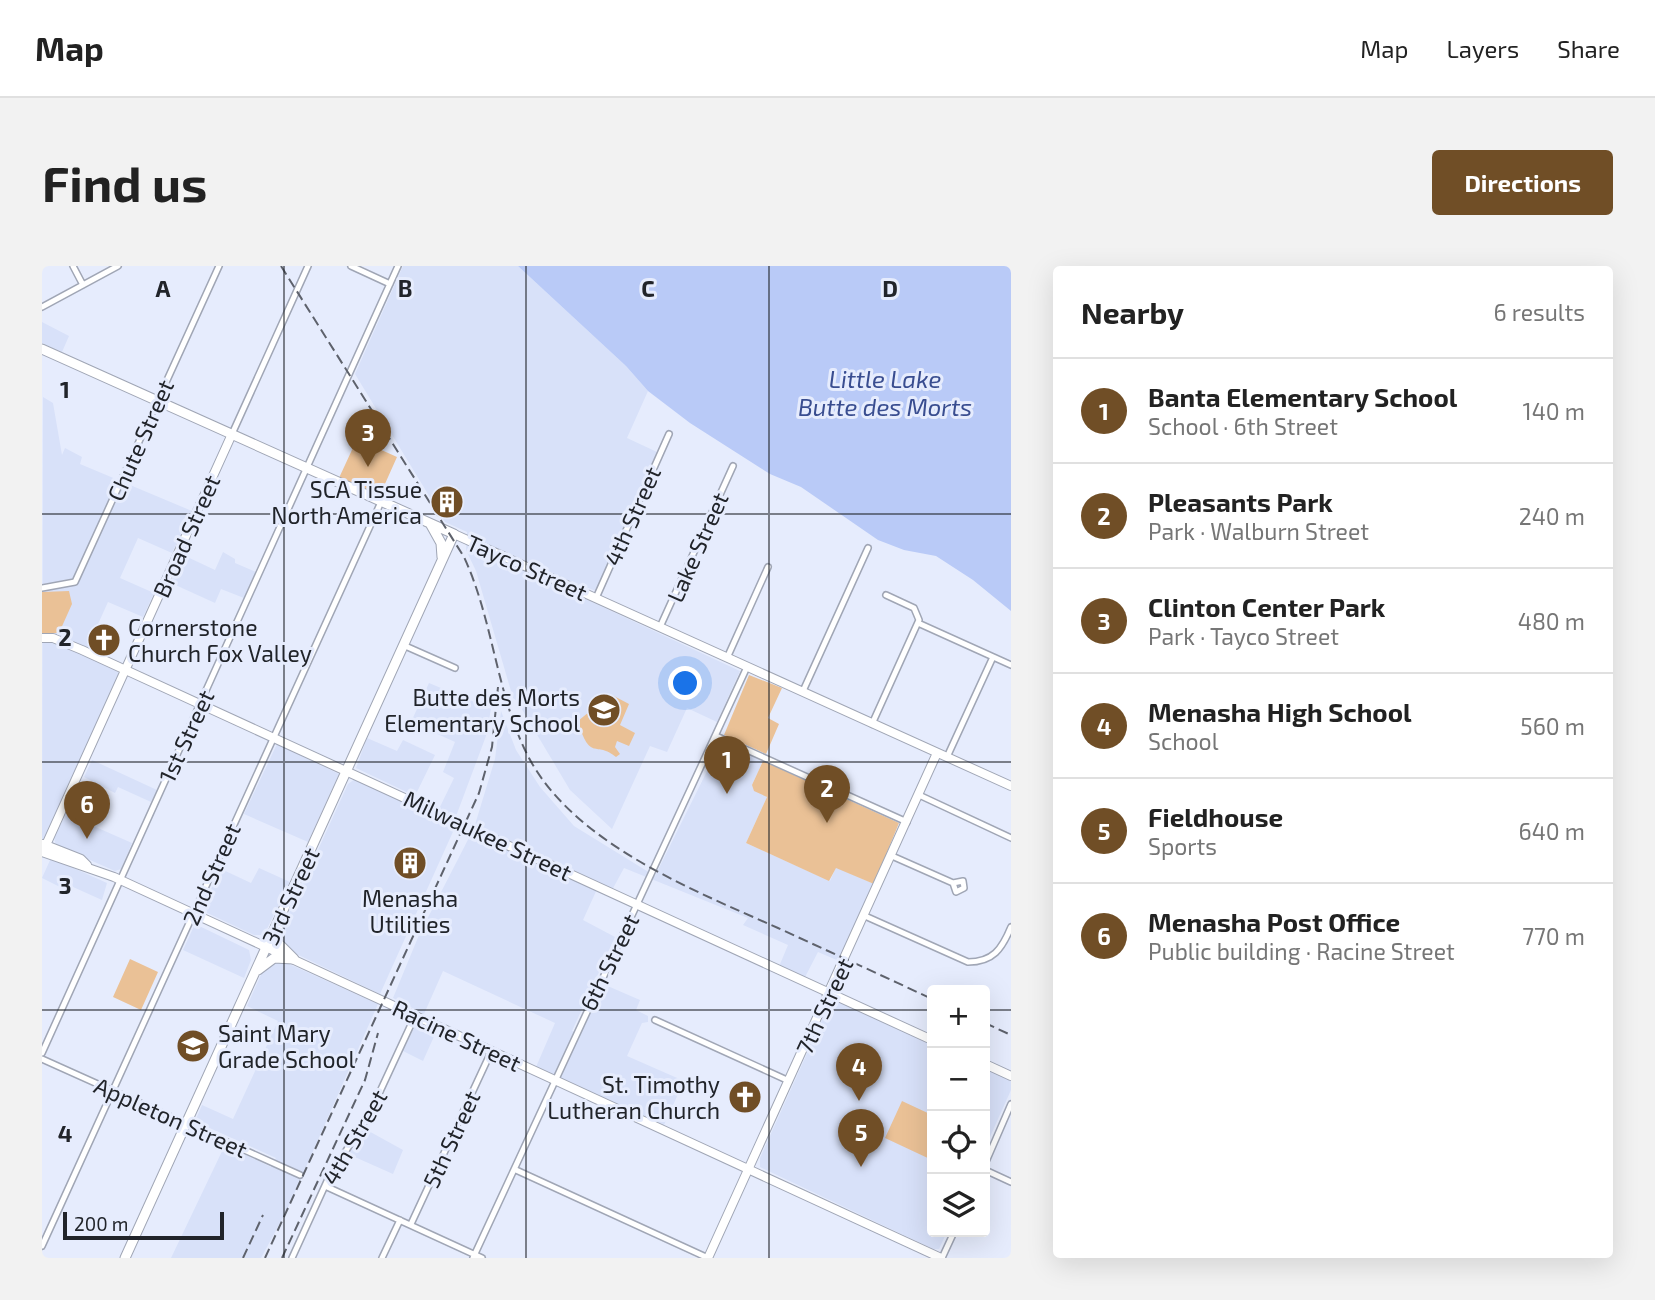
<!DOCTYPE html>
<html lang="en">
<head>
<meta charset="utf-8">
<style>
  body { margin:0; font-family:"Exo 2",sans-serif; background:#f2f2f2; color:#222 }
  .controls { position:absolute; right:21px; bottom:21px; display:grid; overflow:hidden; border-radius:7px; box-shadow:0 7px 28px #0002 }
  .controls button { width:63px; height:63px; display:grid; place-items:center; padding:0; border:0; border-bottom:2px solid #e0e0e0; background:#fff; color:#222; font:35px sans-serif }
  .scale { position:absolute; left:21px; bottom:18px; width:161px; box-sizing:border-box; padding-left:7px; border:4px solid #21242a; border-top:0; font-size:19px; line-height:24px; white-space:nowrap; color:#21242a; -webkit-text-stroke:5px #e6ecfd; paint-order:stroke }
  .you { position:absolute; left:644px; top:418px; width:24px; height:24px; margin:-18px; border:5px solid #fff; border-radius:50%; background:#1a73e8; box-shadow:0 0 0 10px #1a73e833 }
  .badge { display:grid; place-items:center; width:46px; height:46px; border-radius:50%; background:#704e26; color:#fff; font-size:23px; font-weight:700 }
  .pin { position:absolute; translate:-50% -58px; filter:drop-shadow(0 2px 4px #0008) }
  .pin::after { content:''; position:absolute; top:37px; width:24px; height:21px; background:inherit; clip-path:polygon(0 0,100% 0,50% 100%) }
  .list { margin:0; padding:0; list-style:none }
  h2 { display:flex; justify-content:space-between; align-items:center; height:91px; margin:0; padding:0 28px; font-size:30px }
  h2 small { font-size:23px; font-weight:400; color:#767676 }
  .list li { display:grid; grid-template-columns:46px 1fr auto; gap:21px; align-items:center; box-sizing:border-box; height:105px; padding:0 28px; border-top:2px solid #e0e0e0 }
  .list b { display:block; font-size:26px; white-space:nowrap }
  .list p { margin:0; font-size:23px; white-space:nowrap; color:#767676 }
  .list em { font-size:23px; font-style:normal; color:#767676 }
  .icon { flex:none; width:38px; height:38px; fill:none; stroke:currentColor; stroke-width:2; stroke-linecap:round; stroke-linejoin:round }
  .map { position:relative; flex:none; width:969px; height:992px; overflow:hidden; border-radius:7px }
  header { display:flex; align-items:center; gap:42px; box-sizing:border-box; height:98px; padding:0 35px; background:#fff; border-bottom:2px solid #e0e0e0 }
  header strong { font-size:33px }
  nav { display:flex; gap:38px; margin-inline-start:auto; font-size:24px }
  .intro { display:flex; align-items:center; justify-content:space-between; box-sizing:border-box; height:168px; padding:0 42px }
  h1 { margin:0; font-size:49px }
  .button { padding:18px 32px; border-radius:7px; background:#704e26; color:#fff; font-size:24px; font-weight:700 }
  main { display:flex; gap:42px; padding:0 42px }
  aside { flex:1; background:#fff; border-radius:7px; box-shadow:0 7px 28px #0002 }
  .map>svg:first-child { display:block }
</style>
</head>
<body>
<header>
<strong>Map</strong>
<nav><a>Map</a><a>Layers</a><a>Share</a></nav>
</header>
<div class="intro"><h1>Find us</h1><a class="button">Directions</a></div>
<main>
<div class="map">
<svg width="969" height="992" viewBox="0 0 969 992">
  <rect width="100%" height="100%" fill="#e6ecfd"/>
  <path fill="#d8e1f9" d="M361 0H476L584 100 606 125 585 172 615 186 554 325 529 315 524 324 698 405 675 456 645 442 625 486 608 480 570 563 528 524 475 435 471 432 434 305 424 284 425 266 403 256 313 108Z
    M0 56 27 70 20 86 0 77Z
    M1 131 11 137 20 189 23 182 40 191 38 198 150 245 130 287 96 272 78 312 112 327 101 351 66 336 42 389 76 406 78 410 0 578Z
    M181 286 193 293V297L214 306 202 332 179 323 173 337 129 317 141 289 173 304Z
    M387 417 449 443 444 470 413 553 396 545 412 512 401 506 413 476 369 456Z
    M459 445 474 484 498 521 532 560 613 610 679 477 721 495 710 519 725 531 704 577 788 615 794 601 832 618 797 695 776 686 761 715 736 703 746 679 701 659 706 652 582 602 569 626 556 621 541 654 573 671 530 765 538 768 561 718 598 734 594 744 606 750V756L600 757 585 790 642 815 622 859 494 801 513 757 401 705 382 748 351 732 377 669 432 562 453 493Z
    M325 472 355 485 361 474 393 489 373 530 314 502Z
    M235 478 297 508 266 576 202 548Z
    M50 494 115 524 109 536 76 521 73 527 42 511Z
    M313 513 414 559 338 728 246 684 240 678 238 667 306 518Z
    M24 548 90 577 79 603 73 605 14 579 12 572Z
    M9 592 65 617 60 634 31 621 28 626 0 612Z
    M177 602 209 617 217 602 248 616 222 669H212L161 645Z
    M153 658 207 684 209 694 202 712 141 684Z
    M232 696 247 698 336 738 245 944 219 992H129L183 879 229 901 234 892 161 859 154 853 160 839 191 853 236 755 205 740 221 704Z
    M796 736 890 779V966H905L897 983H891L718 901V892L785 743Z
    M374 758 394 766 381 795 361 785Z
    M943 803 969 814V824L943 882Z
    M323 863 361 884 351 908 306 888Z"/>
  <path fill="#eac196" d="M315 173 355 191 338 229 297 212Z
    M27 325 30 338 17 367H0V326Z
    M707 409 740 422 726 452 737 458 724 488 682 469Z
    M570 429 587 438 578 459 593 467 587 480 575 475 573 481 578 488 574 491C554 474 548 497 536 455L553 441 558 457Z
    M721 495 857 557 832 618 794 602 787 615 704 577 725 531 712 525 710 519Z
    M88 693 116 706 99 744 71 731Z
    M860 835 890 849V894L843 872Z"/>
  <path fill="#b9caf7" d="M476 0H969V345L931 314 894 290 862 284 836 274 759 221 728 208 648 157 606 125 584 100Z"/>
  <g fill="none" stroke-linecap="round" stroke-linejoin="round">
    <defs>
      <path id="street" d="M31 0 41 19
        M309 0 348 18
        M0 41 76 0
        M190 168 266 0
        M0 322 33 316 177 0
        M554 332 627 168
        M876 357 969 399
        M618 361 691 200
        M361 379 413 402
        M685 392 726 301
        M761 425 826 282
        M830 458 877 354 872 342 844 329
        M674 470 865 556
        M905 491 951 391
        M877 529 969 572
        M850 590 911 617 914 626 922 622 921 615 911 617
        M823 650 926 696C951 696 960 683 969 661
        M613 754 747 815
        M0 787 356 0
        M0 793 258 909
        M943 898 969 838
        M474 904 666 992
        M943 904 969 916
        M283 920 440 992
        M369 958 449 786
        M0 980 339 236
        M250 992 286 913 328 847 373 750
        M340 992 358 954
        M431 992 705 401
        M900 992 912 966"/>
      <path id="secondary" d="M412 268 969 520
        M0 372H11L40 384 890 774
        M1 578 39 593 45 599
        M4 579 190 168
        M0 586 72 611 899 992
        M943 798 969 810
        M666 992 895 487"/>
      <path id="primary" d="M0 83 412 268 83 992
        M389 259 399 277 400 291
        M236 661V677L252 693
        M216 704 232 692 252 693"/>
    </defs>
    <use href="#street" stroke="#a0a6b5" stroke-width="8"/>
    <use href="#secondary" stroke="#a0a6b5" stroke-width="10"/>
    <use href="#primary" stroke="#a0a6b5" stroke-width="11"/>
    <use href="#street" stroke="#fff" stroke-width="5"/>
    <use href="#secondary" stroke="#fff" stroke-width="8"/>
    <use href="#primary" stroke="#fff" stroke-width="9"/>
    <path stroke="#5e626c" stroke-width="2" stroke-dasharray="10 5" stroke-linecap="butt" d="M239 0 422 291C452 356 454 429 487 492 533 578 651 624 736 662 788 686 839 709 890 733
      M943 757 969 769
      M201 992 221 949
      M223 992 437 527 450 481 456 421
      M240 992 323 814 336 767"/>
  </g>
  <path fill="none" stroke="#21242a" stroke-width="2" stroke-opacity="0.55" d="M242 0V992M484 0V992M727 0V992M0 248H969M0 496H969M0 744H890M943 744H969"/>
  <defs>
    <symbol id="building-disc" viewBox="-11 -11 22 22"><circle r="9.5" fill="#704e26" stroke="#e6ecfd"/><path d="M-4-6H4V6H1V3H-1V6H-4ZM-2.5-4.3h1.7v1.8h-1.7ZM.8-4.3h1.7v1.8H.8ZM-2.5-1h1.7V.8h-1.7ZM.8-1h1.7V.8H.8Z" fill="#fff"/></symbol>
    <symbol id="church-disc" viewBox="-11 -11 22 22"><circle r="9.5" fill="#704e26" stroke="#e6ecfd"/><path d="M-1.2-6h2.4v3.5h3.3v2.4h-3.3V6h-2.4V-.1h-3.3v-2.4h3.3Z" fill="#fff"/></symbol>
    <symbol id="school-disc" viewBox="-11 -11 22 22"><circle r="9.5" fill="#704e26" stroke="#e6ecfd"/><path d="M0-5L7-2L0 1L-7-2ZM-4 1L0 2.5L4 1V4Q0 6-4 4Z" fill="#fff"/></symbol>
  </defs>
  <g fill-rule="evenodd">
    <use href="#building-disc" x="386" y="217" width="38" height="38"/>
    <use href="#church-disc" x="43" y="355" width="38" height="38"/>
    <use href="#school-disc" x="543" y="425" width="38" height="38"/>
    <use href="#building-disc" x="349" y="578" width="38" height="38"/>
    <use href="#school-disc" x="132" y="761" width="38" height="38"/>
    <use href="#church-disc" x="684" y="812" width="38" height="38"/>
  </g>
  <g text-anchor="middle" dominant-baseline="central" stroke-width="6" stroke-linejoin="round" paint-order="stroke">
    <g font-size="23" fill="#21242a" stroke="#e6ecfd">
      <text transform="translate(98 174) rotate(-66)">Chute Street</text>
      <text transform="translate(590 250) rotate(-66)">4th Street</text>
      <text transform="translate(144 270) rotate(-66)">Broad Street</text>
      <text transform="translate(655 281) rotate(-66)">Lake Street</text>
      <text transform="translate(485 301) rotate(24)">Tayco Street</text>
      <text transform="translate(144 470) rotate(-65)">1st Street</text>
      <text transform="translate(446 569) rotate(25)">Milwaukee Street</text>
      <text transform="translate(169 608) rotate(-66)">2nd Street</text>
      <text transform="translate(248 630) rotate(-65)">3rd Street</text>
      <text transform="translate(567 696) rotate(-64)">6th Street</text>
      <text transform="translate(782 740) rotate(-65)">7th Street</text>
      <text transform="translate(415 769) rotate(25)">Racine Street</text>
      <text transform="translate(129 851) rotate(24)">Appleton Street</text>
      <text transform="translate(312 871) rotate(-60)">4th Street</text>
      <text transform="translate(409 873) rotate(-65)">5th Street</text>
    </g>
    <g font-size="23" fill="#21242a" stroke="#e6ecfd" text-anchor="end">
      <text x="380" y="223">SCA Tissue<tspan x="380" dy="26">North America</tspan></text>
      <text x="86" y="361" text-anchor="start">Cornerstone<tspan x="86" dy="26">Church Fox Valley</tspan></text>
      <text x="538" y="431">Butte des Morts<tspan x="538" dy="26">Elementary School</tspan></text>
      <text x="368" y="632" text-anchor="middle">Menasha<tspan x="368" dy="26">Utilities</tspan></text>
      <text x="176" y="767" text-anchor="start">Saint Mary<tspan x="176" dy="26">Grade School</tspan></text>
      <text x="678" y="818">St. Timothy<tspan x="678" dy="26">Lutheran Church</tspan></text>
    </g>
    <g font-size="24" font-style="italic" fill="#394d90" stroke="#e6ecfd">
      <text x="843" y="112">Little Lake<tspan x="843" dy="28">Butte des Morts</tspan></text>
    </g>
  </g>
  <g font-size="23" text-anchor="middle" font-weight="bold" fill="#21242a" stroke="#e6ecfd" stroke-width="6" stroke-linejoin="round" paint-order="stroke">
    <text x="121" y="31">A</text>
    <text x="363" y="31">B</text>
    <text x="606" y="31">C</text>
    <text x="848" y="31">D</text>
    <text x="23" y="132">1</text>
    <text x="23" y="380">2</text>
    <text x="23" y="628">3</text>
    <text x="23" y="876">4</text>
  </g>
</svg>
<div class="controls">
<button>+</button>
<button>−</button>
<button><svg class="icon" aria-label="locate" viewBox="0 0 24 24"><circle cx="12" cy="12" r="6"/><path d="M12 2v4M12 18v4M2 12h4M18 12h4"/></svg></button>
<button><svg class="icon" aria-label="layers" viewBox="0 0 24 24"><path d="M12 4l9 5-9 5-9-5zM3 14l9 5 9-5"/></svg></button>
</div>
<div class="scale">200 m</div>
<div class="you"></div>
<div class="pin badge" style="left:685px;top:528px">1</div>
<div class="pin badge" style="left:785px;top:557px">2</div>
<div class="pin badge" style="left:326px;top:201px">3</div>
<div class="pin badge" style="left:817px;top:835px">4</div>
<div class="pin badge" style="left:819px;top:901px">5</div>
<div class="pin badge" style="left:45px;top:573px">6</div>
</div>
<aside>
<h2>Nearby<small>6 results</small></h2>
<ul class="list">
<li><span class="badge">1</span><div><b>Banta Elementary School</b><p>School · 6th Street</p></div><em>140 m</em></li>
<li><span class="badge">2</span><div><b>Pleasants Park</b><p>Park · Walburn Street</p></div><em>240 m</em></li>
<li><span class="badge">3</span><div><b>Clinton Center Park</b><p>Park · Tayco Street</p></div><em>480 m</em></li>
<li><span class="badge">4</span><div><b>Menasha High School</b><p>School</p></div><em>560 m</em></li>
<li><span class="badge">5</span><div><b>Fieldhouse</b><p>Sports</p></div><em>640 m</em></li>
<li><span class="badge">6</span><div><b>Menasha Post Office</b><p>Public building · Racine Street</p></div><em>770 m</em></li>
</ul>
</aside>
</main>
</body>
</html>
